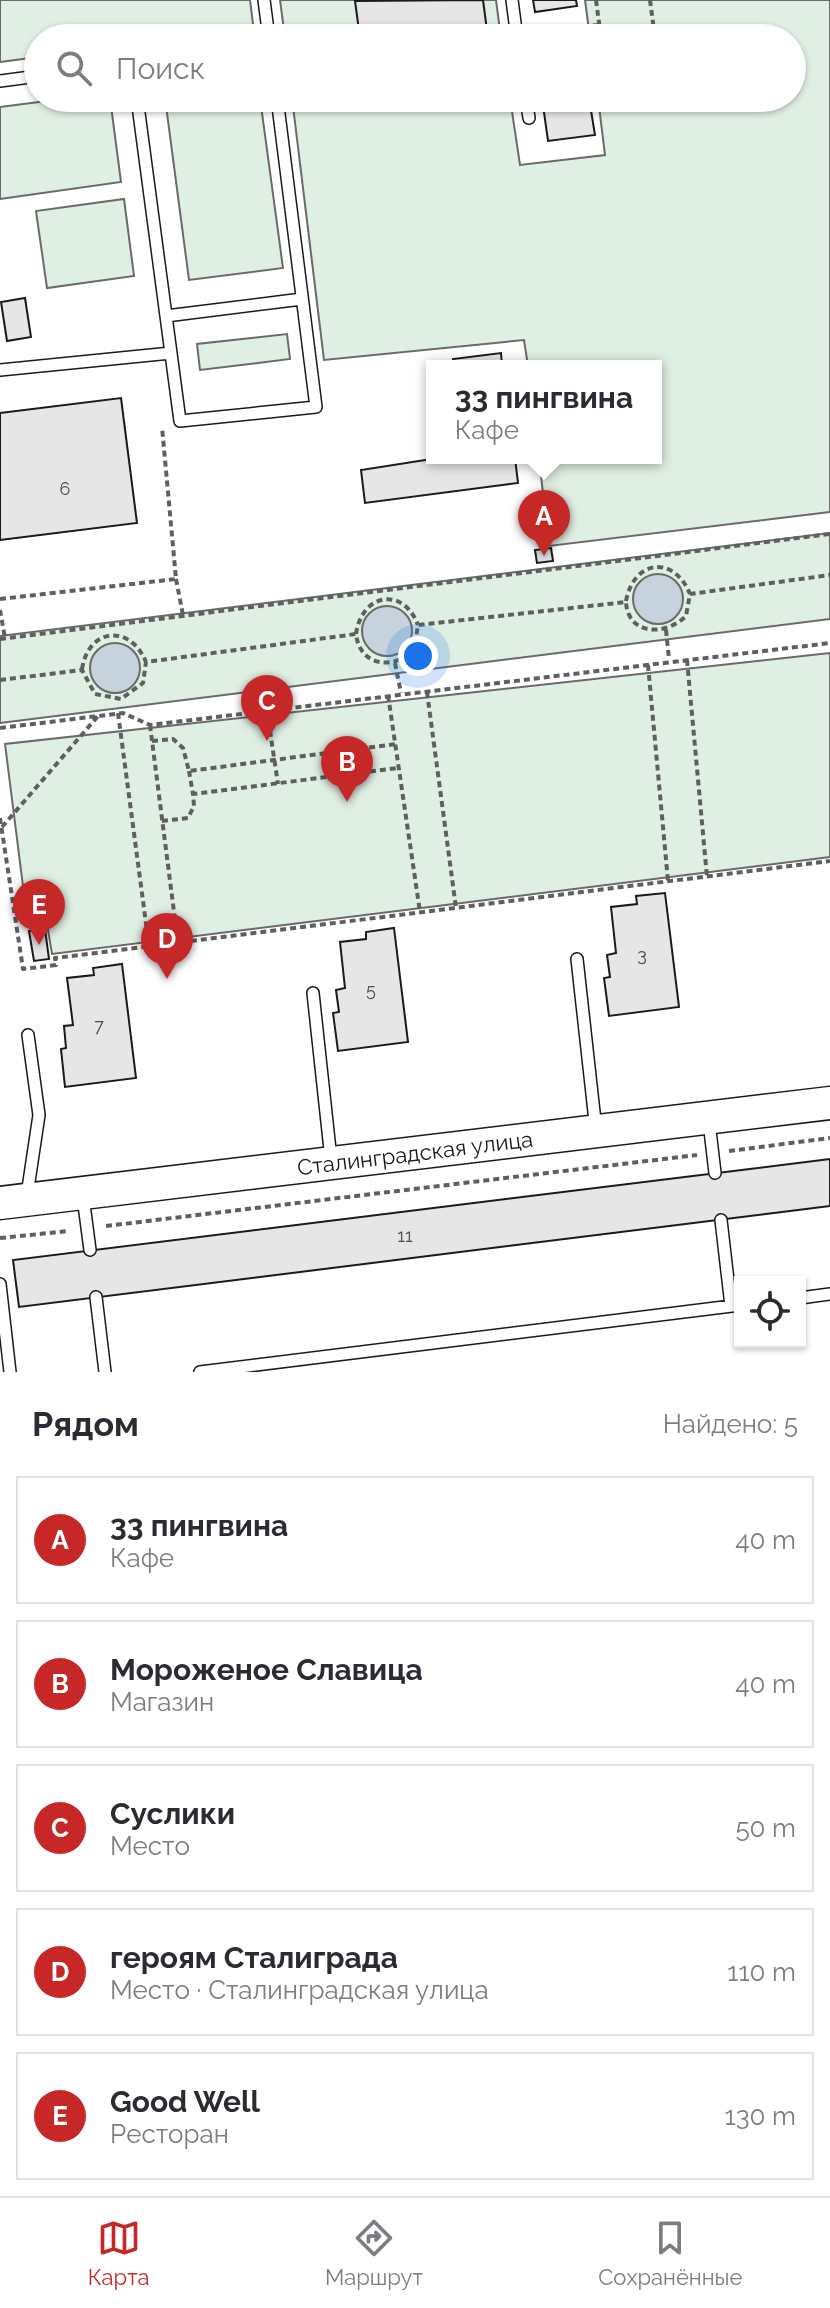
<!DOCTYPE html>
<html lang="ru">
<head>
<meta charset="utf-8">
<style>
  body { margin:0; font-family:Raleway,sans-serif; background:#f2f2f3; color:#2b2b33 }
  .controls { position:absolute; right:24px; bottom:24px; display:grid; overflow:hidden; border-radius:0px; box-shadow:0 2px 6px #0004 }
  .controls button { width:72px; height:72px; display:grid; place-items:center; padding:0; border:0; border-bottom:2px solid #e1e1e2; background:#fff; color:#2b2b33; font:40px sans-serif }
  .you { position:absolute; left:418px; top:656px; width:28px; height:28px; margin:-20px; border:6px solid #fff; border-radius:50%; background:#1a73e8; box-shadow:0 0 0 12px #1a73e833 }
  .badge { display:grid; place-items:center; width:52px; height:52px; border-radius:50%; background:#c62828; color:#fff; font-size:26px; font-weight:700 }
  .pin { position:absolute; translate:-50% -66px; filter:drop-shadow(0 2px 4px #0008) }
  .pin::after { content:''; position:absolute; top:42px; width:28px; height:24px; background:inherit; clip-path:polygon(0 0,100% 0,50% 100%) }
  .popup { position:absolute; left:426px; top:360px; width:236px; height:104px; box-sizing:border-box; display:grid; place-content:center; border-radius:0px; background:#fff; filter:drop-shadow(0 2px 6px #0005); font-size:26px; white-space:nowrap; color:#7c7c81 }
  .popup b { font-size:30px; color:#2b2b33 }
  .popup::after { content:''; position:absolute; left:50%; top:100%; margin-left:-16px; border:16px solid transparent; border-top-color:#fff }
  .list { margin:0; padding:0; list-style:none }
  h2 { display:flex; justify-content:space-between; align-items:center; height:104px; margin:0; padding:0 32px; font-size:34px }
  h2 small { font-size:26px; font-weight:400; color:#7c7c81 }
  .list li { display:grid; grid-template-columns:52px 1fr auto; gap:24px; align-items:center; box-sizing:border-box; height:128px; margin:0 16px 16px; padding:0 16px; border:2px solid #e1e1e2; border-radius:0px }
  .list b { display:block; font-size:30px; white-space:nowrap }
  .list p { margin:0; font-size:26px; white-space:nowrap; color:#7c7c81 }
  .list em { font-size:26px; font-style:normal; color:#7c7c81 }
  .icon { flex:none; width:44px; height:44px; fill:none; stroke:currentColor; stroke-width:2; stroke-linecap:round; stroke-linejoin:round }
  .map { position:relative; flex:none; width:830px; height:1372px; overflow:hidden }
  .search { position:absolute; background:#fff; box-shadow:0 2px 6px #0004; left:24px; right:24px; top:24px; height:88px; display:flex; align-items:center; gap:20px; box-sizing:border-box; padding:0 28px; border-radius:44px; color:#7c7c81; font-size:30px }
  .sheet { height:824px; background:#fff }
  nav { display:flex; justify-content:space-around; align-items:center; box-sizing:border-box; height:112px; border-top:2px solid #e1e1e2; background:#fff; font-size:22px; color:#7c7c81 }
  nav a { display:grid; justify-items:center; gap:4px }
  nav .on { color:#c62828 }
  .map>svg:first-child { display:block }
</style>
</head>
<body>
<div class="map">
<svg width="830" height="1372" viewBox="0 0 830 1372">
  <rect width="100%" height="100%" fill="#fff"/>
  <path fill="#e0efe3" stroke="#6a6a6a" stroke-width="2" d="M0 0H250L254 32 203 38H38V57L0 62Z
    M280 0H496L501 38H285Z
    M585 0H830V512L549 546 539 458H656V366H528L524 340 324 360 292 98H510L520 165 605 155 598 98H792V38H590Z
    M70 98H110L121 182 0 199V107Z
    M165 98H260L283 268 189 280Z
    M124 199 134 276 47 288 36 211Z
    M287 334 290 359 200 370 197 344Z
    M830 533V619L0 723V636Z
    M830 653V857L52 954 46 918 25 902 5 744Z"/>
  <path fill="#c6d2dc" stroke="#6a6a6a" stroke-width="2" d="M633 599a25 25 0 1 1 50 0a25 25 0 1 1-50 0Z
    M362 631a25 25 0 1 1 50 0a25 25 0 1 1-50 0Z
    M90 668a25 25 0 1 1 50 0a25 25 0 1 1-50 0Z"/>
  <path fill="#e6e6e6" stroke="#1a1a1a" stroke-width="2" d="M483 0 488 38H360L355 1Z
    M533 0H576L577 6 535 12Z
    M542 98H589L595 135 548 141Z
    M25 298 31 337 7 341 1 302Z
    M501 353 502 366H454L453 359Z
    M121 398 137 523 0 540V413Z
    M438 458H515L518 483 365 503 361 470Z
    M551 548 553 561 537 563 535 550Z
    M665 893 679 1007 609 1016 604 978 610 977 607 955 616 953 611 907 637 904 636 896Z
    M394 928 408 1042 338 1051 333 1013 339 1012 336 990 345 988 340 942 366 939V932Z
    M45 929 49 959 34 961 29 931Z
    M122 964 136 1078 65 1087 61 1049 66 1048 64 1026 73 1025 67 978 94 975 93 968Z
    M830 1159V1206L19 1307 13 1260Z"/>
  <g fill="none" stroke-linecap="round" stroke-linejoin="round">
    <defs>
      <path id="lane" d="M264 0 269 38
        M512 0 517 38
        M0 81 38 76
        M137 98 180 421 316 407 277 98
        M526 98 529 118
        M166 316 302 299
        M0 370 171 353
        M577 959 596 1130
        M313 993 331 1159
        M709 1122 715 1173
        M27 1195 39 1115 28 1035
        M83 1197 90 1250
        M721 1220 731 1306
        M0 1284 10 1372
        M96 1297 105 1372
        M800 1298 830 1294
        M200 1372 740 1305"/>
      <path id="secondary" d="M0 1203 830 1103"/>
    </defs>
    <use href="#lane" stroke="#1a1a1a" stroke-width="14"/>
    <use href="#secondary" stroke="#1a1a1a" stroke-width="35"/>
    <path stroke="#5f5f5f" stroke-width="4" stroke-dasharray="6 4" stroke-linecap="butt" d="M596 0 601 38
      M650 0 655 38
      M533 30 599 25
      M487 33 500 32
      M176 579 183 615
      M0 599 176 579 162 427
      M626 601C634 559 674 555 690 594
      M0 610 5 638
      M666 630 669 659
      M356 634C362 593 403 586 418 625
      M0 639 830 534
      M687 660 707 877
      M395 663 401 693
      M648 665 668 881
      M82 669C89 627 130 624 146 662
      M0 680 82 670 95 694 121 699 143 683 146 662 356 634C360 666 391 670 414 651L418 625 626 602C628 636 666 636 686 616L690 594 830 575
      M427 692 456 908
      M388 695 420 912
      M267 711 278 784
      M118 713 149 946
      M150 725 178 943
      M0 728 123 713 150 725 830 643
      M152 741 173 739 183 748 189 771 396 744
      M189 771 193 794
      M0 818 23 969 56 965 55 958 830 861
      M162 821 188 818 194 806 193 794 398 768
      M2 827 98 716
      M729 1151 830 1138
      M106 1226 697 1155
      M0 1238 69 1231"/>
    <use href="#lane" stroke="#fff" stroke-width="11"/>
    <use href="#secondary" stroke="#fff" stroke-width="32"/>
  </g>
  <g text-anchor="middle" dominant-baseline="central" stroke-width="6" stroke-linejoin="round" paint-order="stroke">
    <g font-size="18" fill="#4d4d4d">
      <text x="65" y="488">6</text>
      <text x="642" y="954">3</text>
      <text x="371" y="989">5</text>
      <text x="99" y="1025">7</text>
      <text x="405" y="1235">11</text>
    </g>
    <g font-size="22" fill="#1a1a1a" stroke="#fff">
      <text transform="translate(415 1153) rotate(-7)">Сталинградская улица</text>
    </g>
  </g>
</svg>
<div class="controls">
<button><svg class="icon" aria-label="locate" viewBox="0 0 24 24"><circle cx="12" cy="12" r="6"/><path d="M12 2v4M12 18v4M2 12h4M18 12h4"/></svg></button>
</div>
<div class="you"></div>
<div class="pin badge" style="left:544px;top:556px">A</div>
<div class="popup"><b>33 пингвина</b>Кафе</div>
<div class="pin badge" style="left:347px;top:802px">B</div>
<div class="pin badge" style="left:267px;top:741px">C</div>
<div class="pin badge" style="left:167px;top:979px">D</div>
<div class="pin badge" style="left:39px;top:945px">E</div>
<div class="search"><svg class="icon" aria-label="search" viewBox="0 0 24 24"><circle cx="10" cy="10" r="6"/><path d="M15 15l6 6"/></svg>Поиск</div>
</div>
<section class="sheet">
<h2>Рядом<small>Найдено: 5</small></h2>
<ul class="list">
<li><span class="badge">A</span><div><b>33 пингвина</b><p>Кафе</p></div><em>40 m</em></li>
<li><span class="badge">B</span><div><b>Мороженое Славица</b><p>Магазин</p></div><em>40 m</em></li>
<li><span class="badge">C</span><div><b>Суслики</b><p>Место</p></div><em>50 m</em></li>
<li><span class="badge">D</span><div><b>героям Сталиграда</b><p>Место · Сталинградская улица</p></div><em>110 m</em></li>
<li><span class="badge">E</span><div><b>Good Well</b><p>Ресторан</p></div><em>130 m</em></li>
</ul>
</section>
<nav>
<a class="on"><svg class="icon" aria-label="map" viewBox="0 0 24 24"><path d="M3 6l6-2 6 2 6-2v14l-6 2-6-2-6 2zM9 4v14M15 6v14"/></svg>Карта</a>
<a><svg class="icon" aria-label="directions" viewBox="0 0 24 24"><path d="M12 3l9 9-9 9-9-9zM9 14v-3h6M13 9l2 2-2 2"/></svg>Маршрут</a>
<a><svg class="icon" aria-label="saved" viewBox="0 0 24 24"><path d="M7 4h10v16l-5-4-5 4z"/></svg>Сохранённые</a>
</nav>
</body>
</html>
